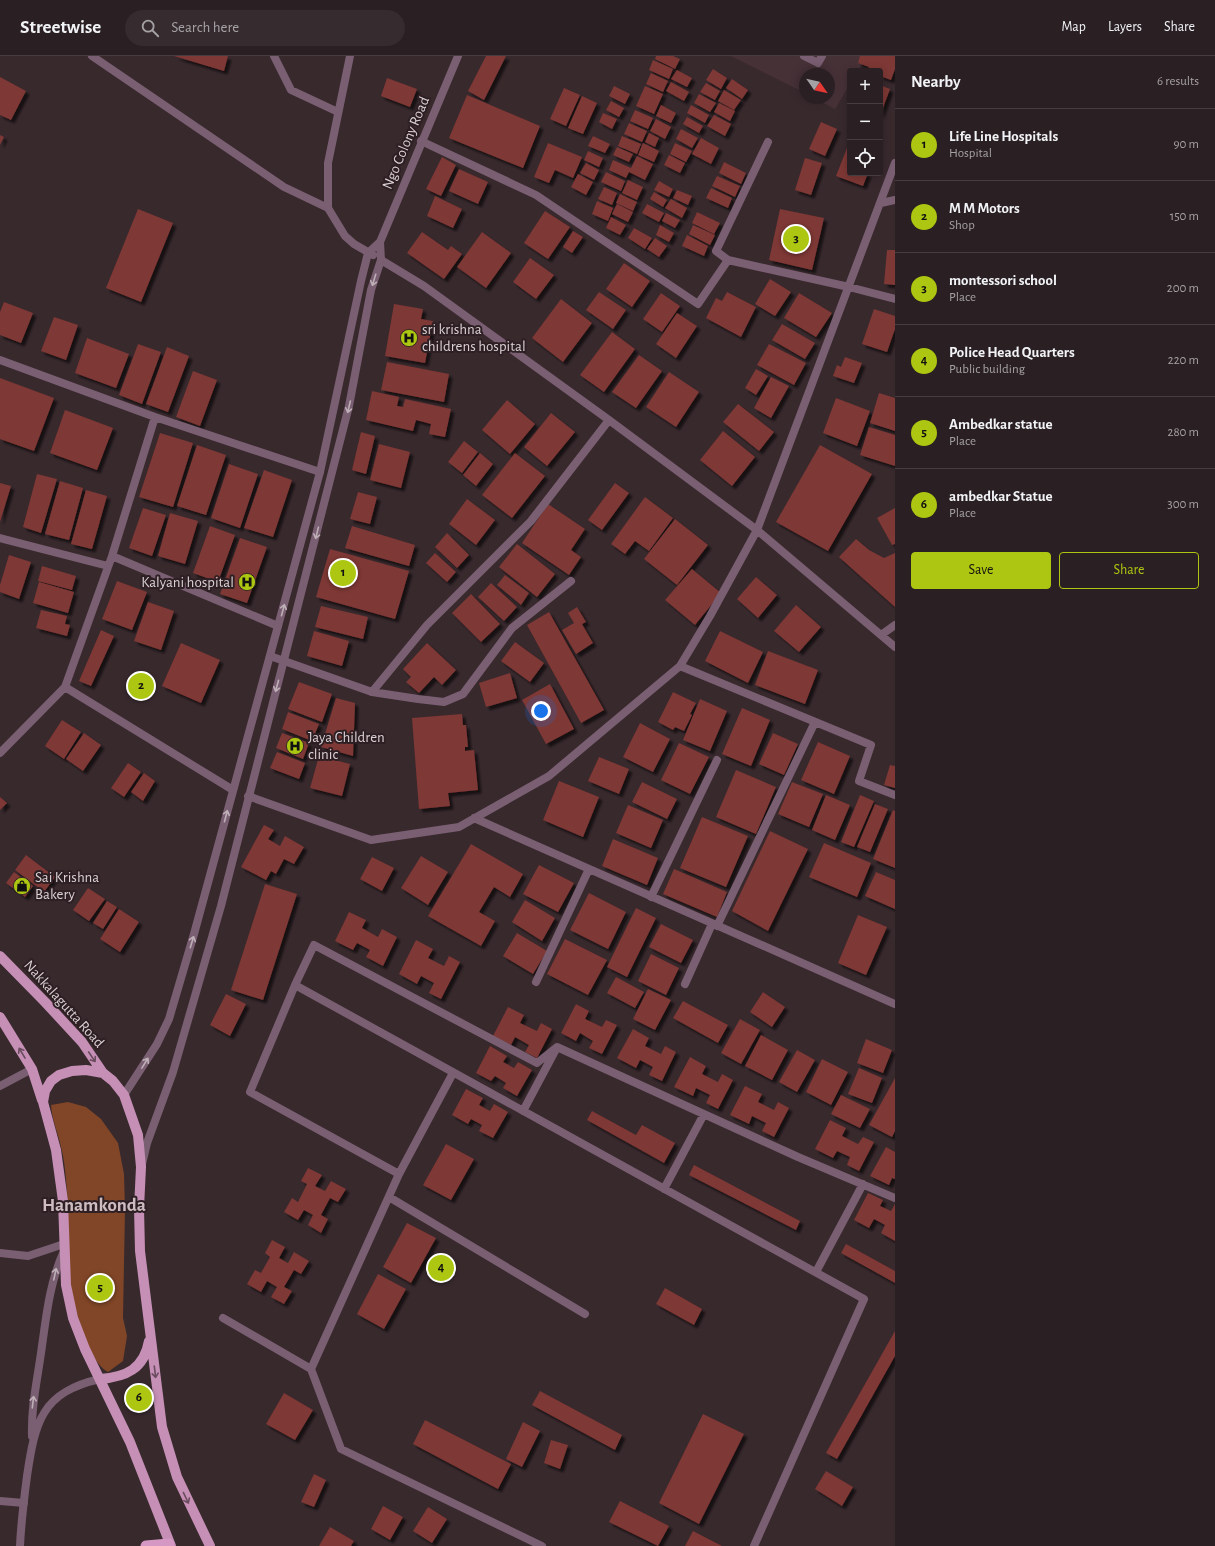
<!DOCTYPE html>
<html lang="en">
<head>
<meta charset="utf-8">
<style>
  body { margin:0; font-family:"Alegreya Sans",sans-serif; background:#362c2f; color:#f1f3f6 }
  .controls { position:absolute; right:12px; top:12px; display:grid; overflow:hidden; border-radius:4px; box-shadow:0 2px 10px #0003 }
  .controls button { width:36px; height:36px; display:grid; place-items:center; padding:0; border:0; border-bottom:1px solid #463d40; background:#2a1f22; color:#f1f3f6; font:20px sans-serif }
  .compass { position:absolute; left:799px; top:12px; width:36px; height:36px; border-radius:50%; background:#2a1f22; box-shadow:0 2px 10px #0003; rotate:124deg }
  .you { position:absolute; left:541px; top:655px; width:14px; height:14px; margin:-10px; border:3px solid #fff; border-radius:50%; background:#1a73e8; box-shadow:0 0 0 6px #1a73e833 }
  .badge { display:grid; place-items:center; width:26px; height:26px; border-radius:50%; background:#acc611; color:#111; font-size:13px; font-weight:700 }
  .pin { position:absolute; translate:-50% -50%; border:2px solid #fff; box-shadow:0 1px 4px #0006 }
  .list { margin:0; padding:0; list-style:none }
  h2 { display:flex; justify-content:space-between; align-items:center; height:52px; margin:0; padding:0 16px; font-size:17px }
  h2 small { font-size:13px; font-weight:400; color:#a5a2a5 }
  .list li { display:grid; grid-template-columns:26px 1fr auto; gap:12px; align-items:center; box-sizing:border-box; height:72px; padding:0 16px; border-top:1px solid #463d40 }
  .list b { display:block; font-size:15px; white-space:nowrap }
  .list p { margin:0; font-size:13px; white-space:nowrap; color:#a5a2a5 }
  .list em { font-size:13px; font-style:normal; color:#a5a2a5 }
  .actions { display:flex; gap:8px; padding:12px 16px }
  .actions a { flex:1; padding:9px 0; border:1px solid #acc611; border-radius:4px; text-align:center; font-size:14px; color:#acc611 }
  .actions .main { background:#acc611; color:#111 }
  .icon { flex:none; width:22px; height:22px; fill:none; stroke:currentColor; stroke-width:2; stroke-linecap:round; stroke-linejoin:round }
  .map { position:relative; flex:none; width:895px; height:1490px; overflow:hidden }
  header { display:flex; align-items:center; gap:24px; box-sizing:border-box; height:56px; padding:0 20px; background:#2a1f22; border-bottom:1px solid #463d40 }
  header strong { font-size:19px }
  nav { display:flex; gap:22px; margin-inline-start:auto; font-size:14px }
  .search { width:280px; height:36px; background:#362c2f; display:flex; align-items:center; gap:10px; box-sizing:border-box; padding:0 14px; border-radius:22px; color:#a5a2a5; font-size:15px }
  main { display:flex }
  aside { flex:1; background:#2a1f22 }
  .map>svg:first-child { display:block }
</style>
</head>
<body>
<header>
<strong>Streetwise</strong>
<div class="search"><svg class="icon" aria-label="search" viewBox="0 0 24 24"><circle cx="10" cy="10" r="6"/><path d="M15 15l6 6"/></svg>Search here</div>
<nav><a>Map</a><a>Layers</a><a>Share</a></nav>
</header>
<main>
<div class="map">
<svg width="895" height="1490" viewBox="0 0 895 1490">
  <defs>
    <filter id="shadow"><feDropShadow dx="3.5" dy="3.5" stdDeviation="1" flood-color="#0009"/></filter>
  </defs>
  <rect width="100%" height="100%" fill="#38292d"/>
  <path fill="#463137" d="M731 0H867L858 15H850V28L835 53 814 42H829V18H805V37Z"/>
  <path fill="#804627" d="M68 1046 86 1051 101 1063 118 1087 124 1118 125 1153 123 1262 127 1280 123 1305 108 1316C87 1305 73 1249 70 1225 66 1192 70 1158 66 1124 65 1113 64 1102 61 1091 58 1077 52 1064 51 1049Z"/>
  <path fill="#7e3734" filter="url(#shadow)" d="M174 0H228L224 15Z
    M486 0H506L484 44 468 35Z
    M656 0H673L680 3 675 13 655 3Z
    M860 0H895V13L891 24 880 20V15H867L869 11 858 7Z
    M653 4 673 13 669 23 649 14Z
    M713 13 727 22 721 33 706 24Z
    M677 14 692 22 687 31 671 23Z
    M651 17 668 25 663 36 646 28Z
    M0 21 26 35 11 64 0 59Z
    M387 22 417 33 410 51 381 40Z
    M732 23 748 34 742 43 726 32Z
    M671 26 689 36 684 45 666 35Z
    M706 27 720 35 715 44 700 36Z
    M880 29 890 33 880 60Z
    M614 30 630 38 625 48 609 40Z
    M645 30 663 38 654 58 636 50Z
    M564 32 580 39 566 70 550 63Z
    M724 34 741 44 734 54 718 45Z
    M699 38 716 47 710 56 694 47Z
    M467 39 540 70 523 112 449 82Z
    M582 40 597 47 583 78 568 72Z
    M611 45 624 52 619 61 606 54Z
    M719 47 735 55 730 65 714 56Z
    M661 49 676 57 671 67 656 60Z
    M691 49 709 59 705 67 687 57Z
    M635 54 653 62 648 73 630 65Z
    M603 57 617 63 612 73 599 66Z
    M714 59 731 68 725 80 707 70Z
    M687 61 703 70 699 77 683 68Z
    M656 63 671 71 665 83 650 75Z
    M821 66 837 73 825 100 809 93Z
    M629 67 647 75 642 86 624 78Z
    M681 73 698 82 692 92 676 83Z
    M649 77 659 82 655 91 645 86Z
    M0 79 4 81 0 89Z
    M593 80 610 88 605 97 588 90Z
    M622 80 641 88 637 98 618 90Z
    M701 82 719 92 711 108 692 98Z
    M548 87 582 101 573 122 555 114 549 127 534 121Z
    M643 87 659 95 654 106 638 99Z
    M675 87 692 95 686 106 670 98Z
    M617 91 633 98 629 106 613 99Z
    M847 92 850 93V117H868L863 130 836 120Z
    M588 95 603 102 599 111 584 104Z
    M669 99 685 107 680 117 664 109Z
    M637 100 653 108 645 124 629 116 626 122 609 114 613 104 631 112Z
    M442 101 456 109 441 140 426 133Z
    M805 102 822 107 811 139 795 134Z
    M724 106 746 117 741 128 719 117Z
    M586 107 599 114 594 124 580 117Z
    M459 113 488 126 478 148 449 135Z
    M606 116 625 125 621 135 601 126Z
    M578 118 593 126 586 139 571 131Z
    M717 120 740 130 735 141 712 130Z
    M628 124 643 131 637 144 622 137Z
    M659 125 673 133 669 141 654 134Z
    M604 131 617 137 612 149 598 143Z
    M711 132 732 142 728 152 706 142Z
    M677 134 692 140 688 149 673 142Z
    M654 136 667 144 663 151 650 143Z
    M620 138 637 146 633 155 616 147Z
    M435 140 462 153 453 172 427 160Z
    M671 143 687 152 682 162 665 152Z
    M597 145 613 152 608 165 592 158Z
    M617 148 633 156 628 166 612 158Z
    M647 148 664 157 659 166 642 157Z
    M138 153 173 167 141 246 106 232Z
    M780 153 824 162 812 214 769 204Z
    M545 155 570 171 548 203 524 187Z
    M697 156 720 167 714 178 692 167Z
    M666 157 680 164 675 172 662 165Z
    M611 161 626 169 620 179 606 172Z
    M660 169 674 177 669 186 656 179Z
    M693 169 715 179 710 189 689 178Z
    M634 172 652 182 645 193 628 182Z
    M573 175 583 181 572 197 563 191Z
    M422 176 448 194 451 190 462 198 444 223 407 197Z
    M482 176 511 197 486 232 457 211Z
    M687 179 708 190 704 200 682 190Z
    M655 182 667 190 659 201 647 193Z
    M887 194H895V229L884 228Z
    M530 202 554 219 536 243 513 226Z
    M624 207 650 225 632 251 606 233Z
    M770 223 791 236 775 260 755 248Z
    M599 236 626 254 613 273 586 254Z
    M727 236 756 251 741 281 706 262 716 242 722 245Z
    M661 237 680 250 662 276 643 263Z
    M799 237 832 257 816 281 784 262Z
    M561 243 592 267 563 306 532 282Z
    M4 246 33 257 21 287 0 279V256Z
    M394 248 423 253 421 263 433 265 425 307 385 300Z
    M874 253 895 260V273L887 296 862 288Z
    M677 257 697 270 676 302 656 288Z
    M54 261 78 269 66 304 41 295Z
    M782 268 815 287 805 303 772 284Z
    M612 276 635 293 604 336 580 319Z
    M87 282 129 298 116 332 75 317Z
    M138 288 161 296 142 348 119 339Z
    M769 288 806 307 794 329 757 309Z
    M167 291 189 300 168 356 146 348Z
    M639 299 662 315 636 352 612 336Z
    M845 301 862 307 854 327 833 320 837 309 841 311Z
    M387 306 449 318 444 346 381 334Z
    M756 313 768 320 756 339 745 332Z
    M193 315 217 324 200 370 176 361Z
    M669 316 699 336 676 371 646 351Z
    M771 321 789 330 771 362 754 352Z
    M0 322 54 342 34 395 0 383Z
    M372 335 399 341 397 350 403 351 405 343 451 353 445 381 429 378 431 368 416 364 413 375 366 364Z
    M879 337 895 342V375L870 367Z
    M836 342 870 355 857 390 823 377Z
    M507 344 535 368 510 398 482 374Z
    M738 348 774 376 759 395 723 366Z
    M65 354 113 372 97 414 50 397Z
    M551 357 575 376 547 410 524 391Z
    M869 371 895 379V410L860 399Z
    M723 375 755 401 732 430 700 404Z
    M361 376 375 380 366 418 352 414Z
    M160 377 193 387 173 451 139 441Z
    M464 385 478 396 462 417 448 406Z
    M379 388 410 396 401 432 370 424Z
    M197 389 226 399 206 459 177 450Z
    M820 389 872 418 828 495 776 466Z
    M480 397 493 408 476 430 463 419Z
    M515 397 545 420 512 462 482 439Z
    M229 408 258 418 240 472 211 462Z
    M264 414 292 424 273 481 244 472Z
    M37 418 57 423 41 477 23 471Z
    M60 425 83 432 69 484 45 478Z
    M0 427 11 430 0 466Z
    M615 427 629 437 602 474 588 464Z
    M86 434 107 440 92 493 71 488Z
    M358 436 377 441 370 468 350 463Z
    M645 441 673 462 649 495 635 485 625 498 611 488Z
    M467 443 495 464 476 489 449 468Z
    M548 448 585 473 571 494 581 501 569 519 522 487Z
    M143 452 166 459 152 500 129 492Z
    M895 452V488L892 489 877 462Z
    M170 457 198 465 185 508 158 500Z
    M675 463 708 489 677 529 644 503Z
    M210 470 235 479 218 526 193 517Z
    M352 470 415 489 409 510 345 492Z
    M447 477 469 499 457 512 435 491Z
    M240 482 267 491 247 547 220 538Z
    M856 483 869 494 884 502 895 497V551L839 501Z
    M517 488 555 518 537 541 499 511Z
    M330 493 409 515 395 563 316 541Z
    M435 497 456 516 447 526 426 507Z
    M9 499 31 506 19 543 0 536V529Z
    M42 510 76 520 72 534 38 525Z
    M692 513 721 537 695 569 665 544Z
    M505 519 529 537 521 549 497 529Z
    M756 521 777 539 758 562 737 543Z
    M117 525 147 536 132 574 102 563Z
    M39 526 74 536 68 557 33 547Z
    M491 527 517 551 504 565 478 541Z
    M471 538 500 568 481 586 452 557Z
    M148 546 174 555 161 594 134 585Z
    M796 549 821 571 799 596 774 575Z
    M321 550 368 561 363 583 315 571Z
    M577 551 586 566 582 568 593 587 576 598 562 574 574 567 568 557Z
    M41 554 67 560 65 568 70 569 67 580 36 572Z
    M549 556 604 654 581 667 527 569Z
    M101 574 114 580 91 630 79 625Z
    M314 575 349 585 342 610 307 600Z
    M720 575 763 596 748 627 705 605Z
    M515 586 544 607 530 626 501 605Z
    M181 587 220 604 201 647 162 630Z
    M427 587 456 614 442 629 434 621 419 637 406 626 411 621 403 613Z
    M768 595 818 614 805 648 755 629Z
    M510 617 517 642 486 651 479 627Z
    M299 626 332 638 322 666 288 653Z
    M550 628 574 673 546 688 522 644Z
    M673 636 696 647 690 658 692 659 684 675 675 671 673 674 658 666Z
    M336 642 355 647 353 700 321 691Z
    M700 643 727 655 710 695 683 684Z
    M742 652 770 664 751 710 722 698Z
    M288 656 319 668 312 685 282 673Z
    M462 658 463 669H466L468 691H465V695L474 694 478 734 448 737 450 750 419 753 412 662Z
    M62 664 81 676 64 703 45 690Z
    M640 667 670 683 653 716 623 701Z
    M84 677 101 689 83 715 66 703Z
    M282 677 309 687 303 703 276 692Z
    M773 677 798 688 784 719 759 708Z
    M818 686 850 700 834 738 801 724Z
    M679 687 709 701 690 738 661 724Z
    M277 696 305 707 299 723 270 712Z
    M319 700 350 708 342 740 310 732Z
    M599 701 629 713 619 738 588 725Z
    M128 707 141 716 124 741 111 732Z
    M890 709 895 710V732L884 729Z
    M736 714 776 731 756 778 716 761Z
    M144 717 155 725 143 745 131 736Z
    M559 725 599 741 583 781 543 764Z
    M642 726 677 743 667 763 632 746Z
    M792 726 823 738 809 771 778 758Z
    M826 739 850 749 835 784 812 774Z
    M860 739 874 745 854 791 841 786Z
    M0 741 7 747 0 754Z
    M875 748 888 753 870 796 857 791Z
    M628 749 663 764 651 792 616 777Z
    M893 754 895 755V812L873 803Z
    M702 761 748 780 726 831 680 812Z
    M264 769 274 774 268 783 280 790 285 780 304 791 294 808 284 803 276 818 271 815 266 824 241 811Z
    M770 775 808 793 768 875 732 855Z
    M613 783 658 802 647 829 602 810Z
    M824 787 871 807 857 841 809 821Z
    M471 788 523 818 510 841 494 831 479 856 495 865 481 890 428 860Z
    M26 799 55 821 44 836 15 814Z
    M421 800 448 816 428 849 401 832Z
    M372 801 394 812 382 835 360 823Z
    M539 809 574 827 558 856 523 838Z
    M674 813 727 836 717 861 663 838Z
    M14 816 33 830 25 841 6 827Z
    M876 816 895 824V853L865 840Z
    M265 828 297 838 263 944 231 934Z
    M88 832 105 843 89 865 73 854Z
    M589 837 626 856 608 893 570 874Z
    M525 844 555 862 542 885 512 866Z
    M107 845 117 851 103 873 93 867Z
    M636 852 656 862 627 921 607 911Z
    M119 853 139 866 120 896 100 883Z
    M349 856 366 864 362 872 378 881 382 873 397 881 383 910 366 901 370 894 357 887 353 894 335 885Z
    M858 859 887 871 866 919 838 907Z
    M661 868 693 884 681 907 649 891Z
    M517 877 547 895 533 918 503 900Z
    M565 883 607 904 588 939 547 918Z
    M416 884 433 893 428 902 444 910 449 900 460 906 441 943 429 937 434 927 421 920 417 928 399 918Z
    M651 898 679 912 666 939 638 925Z
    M616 921 644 936 635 952 607 937Z
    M648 933 671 944 655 974 633 963Z
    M763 936 785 951 772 971 750 956Z
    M226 938 246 948 230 980 210 969Z
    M683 945 728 969 718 987 673 962Z
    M576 948 589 955 585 963 602 971 606 964 617 969 602 998 589 992 593 985 580 977 576 985 561 977Z
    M508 951 524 959 520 967 537 975 541 967 552 973 537 1002 525 996 529 989 515 981 511 989 493 980Z
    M740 963 760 974 741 1008 721 997Z
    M633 973 649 982 645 990 661 998 665 990 676 996 662 1025 649 1019 653 1011 640 1004 636 1012 617 1002Z
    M761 979 788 994 772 1024 745 1010Z
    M866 983 892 994 883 1017 857 1007Z
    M490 990 507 1000 503 1006 514 1012 518 1006 532 1014 517 1040 503 1032 506 1027 495 1020 491 1025 476 1017Z
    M797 994 815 1004 797 1036 779 1026Z
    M690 1001 706 1010 702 1018 718 1026 722 1018 733 1024 718 1053 706 1047 710 1039 696 1032 693 1040 674 1031Z
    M822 1003 848 1016 831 1049 806 1036Z
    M859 1012 882 1022 872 1047 848 1038Z
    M895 1022V1075L892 1081 869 1069Z
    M745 1030 762 1038 758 1046 774 1054 778 1046 789 1052 774 1081 762 1075 766 1067 752 1060 749 1068 730 1059Z
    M466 1033 483 1042 479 1049 490 1055 494 1048 508 1056 493 1082 479 1075 482 1069 471 1063 468 1068 452 1059Z
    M841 1039 870 1053 860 1072 831 1058Z
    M592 1055 636 1079 642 1069 675 1087 664 1107 587 1064Z
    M830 1064 846 1072 842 1080 858 1088 863 1081 874 1086 859 1115 847 1109 850 1101 837 1095 833 1102 815 1093Z
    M446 1088 474 1103 451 1144 423 1129Z
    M886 1091 895 1096V1123L892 1122 889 1129 870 1120Z
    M694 1109 800 1165 796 1174 689 1119Z
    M308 1112 322 1119 315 1130 325 1135 331 1125 346 1133 338 1146 330 1142 321 1159 328 1163 321 1177 308 1169 313 1159 304 1154 298 1164 284 1156 292 1142 298 1146 307 1128 301 1125Z
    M868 1137 883 1144 880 1150 891 1155 895 1148V1185L881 1177 885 1169 874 1163 869 1172 854 1164Z
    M407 1167 436 1182 411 1227 383 1211Z
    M272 1184 285 1191 279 1202 288 1207 294 1196 309 1205 301 1218 294 1214 284 1231 292 1235 284 1248 271 1241 277 1231 267 1225 261 1236 247 1228 255 1214 261 1217 270 1201 265 1197Z
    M846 1188 895 1215V1227L841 1197Z
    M378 1218 406 1233 384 1273 357 1258Z
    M665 1232 702 1253 694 1269 656 1248Z
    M895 1275V1300L837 1403 826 1397Z
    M540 1335 622 1379 615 1394 532 1349Z
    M284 1337 313 1354 295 1384 266 1368Z
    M703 1358 744 1378 699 1468 659 1447Z
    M425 1364 511 1408 498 1433 413 1388Z
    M523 1366 540 1375 522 1411 506 1403Z
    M551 1384 568 1389 560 1413 544 1407Z
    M826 1415 853 1431 842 1450 815 1433Z
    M314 1418 326 1424 314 1451 301 1446Z
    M620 1445 669 1470 658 1490 609 1466Z
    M383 1450 403 1461 390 1484 371 1473Z
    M428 1451 447 1463 432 1487 413 1475Z
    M330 1471 354 1485 351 1490H319Z
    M693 1475 722 1490H685Z"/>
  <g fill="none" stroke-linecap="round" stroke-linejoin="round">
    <path stroke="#7a5f72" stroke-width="8" d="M804 0 818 7 822 0
      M0 1445 24 1447"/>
    <path stroke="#7a5f72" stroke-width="8" d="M92 0 284 131 328 152
      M274 0 291 34 338 56
      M421 85 536 139 698 248 728 204
      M768 86 716 195 728 204 849 231 895 243
      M881 147 895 144
      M381 204 424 230 609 364 757 474 895 591
      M0 304 155 361 320 416
      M155 361 112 500 65 631 233 734
      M0 482 108 510
      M112 500 278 570
      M881 579 895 569
      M270 600 372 636 427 569 531 465 609 364
      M680 610 871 689 859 725 895 739
      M372 636 418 643 444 646 463 638 512 572 571 525
      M0 697 65 631
      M248 740 371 784 459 771 549 720 680 610 710 560 757 474 895 107
      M474 762 895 948
      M651 841 717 704
      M717 870 815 666
      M536 926 589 813
      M685 928 712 868
      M295 929 314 889 537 1007 557 991 798 1101 895 1142
      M0 1030 32 1013
      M523 1055 555 995
      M399 1118 250 1036 295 929 864 1243 754 1490
      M664 1133 704 1058
      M389 1141 585 1258
      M0 1197 28 1200 64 1188
      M816 1216 863 1128
      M223 1262 311 1313 341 1393 542 1490
      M311 1313 399 1118 453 1017"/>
    <path stroke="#7a5f72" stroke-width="8" d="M350 0 328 107V152L345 180 354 188 373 199
      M124 1039 157 988 169 963 194 878 320 416 361 225 368 197 380 186
      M142 1108 147 1087 173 1016 221 850 331 420 349 350 371 234 381 204 380 186 458 0
      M32 1380C31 1352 37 1325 41 1297 46 1263 49 1227 64 1195
      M20 1490C21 1467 24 1443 27 1420 35 1367 41 1336 100 1323"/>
    <path stroke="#c68fb6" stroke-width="10" d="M0 900 45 946 82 986 103 1017
      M0 961 32 1013 42 1044
      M100 1323C126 1321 144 1313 149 1285
      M171 1490 130 1386 85 1293 73 1262 66 1229 63 1145 56 1094 43 1046 45 1035 51 1025 59 1019 72 1015 86 1014 103 1017 113 1025 124 1039 138 1079 141 1111 139 1152 140 1195 162 1371 177 1421 210 1490"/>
    <path stroke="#d598c4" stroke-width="11" d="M146 1490 169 1488"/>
  </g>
  <defs><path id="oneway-shaft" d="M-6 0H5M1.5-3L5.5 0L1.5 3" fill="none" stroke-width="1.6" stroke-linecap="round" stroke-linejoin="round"/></defs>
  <g stroke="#beafb7">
    <use href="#oneway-shaft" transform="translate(374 224) rotate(107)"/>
    <use href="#oneway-shaft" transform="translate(349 351) rotate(103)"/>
    <use href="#oneway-shaft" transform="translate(317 477) rotate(104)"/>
    <use href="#oneway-shaft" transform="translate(283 554) rotate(-75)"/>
    <use href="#oneway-shaft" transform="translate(277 630) rotate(105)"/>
    <use href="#oneway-shaft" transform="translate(226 760) rotate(-75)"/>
    <use href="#oneway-shaft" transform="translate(192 886) rotate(-73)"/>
    <use href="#oneway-shaft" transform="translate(145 1007) rotate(-58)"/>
    <use href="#oneway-shaft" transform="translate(55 1218) rotate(-78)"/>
    <use href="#oneway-shaft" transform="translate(33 1346) rotate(-83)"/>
  </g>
  <g stroke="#6a4c5e">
    <use href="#oneway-shaft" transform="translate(22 997) rotate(-121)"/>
    <use href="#oneway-shaft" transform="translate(92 1001) rotate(56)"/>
    <use href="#oneway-shaft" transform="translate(155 1316) rotate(83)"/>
    <use href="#oneway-shaft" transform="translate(186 1442) rotate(65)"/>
  </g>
  <defs>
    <symbol id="hospital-disc" viewBox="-11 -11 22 22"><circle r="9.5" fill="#acc611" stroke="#2d1f23"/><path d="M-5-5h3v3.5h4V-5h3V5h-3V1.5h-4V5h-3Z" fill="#111"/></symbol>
    <symbol id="shop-disc" viewBox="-11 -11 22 22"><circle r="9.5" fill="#acc611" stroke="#2d1f23"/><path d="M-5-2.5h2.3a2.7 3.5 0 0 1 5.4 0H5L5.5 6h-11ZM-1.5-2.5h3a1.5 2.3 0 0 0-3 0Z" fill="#111"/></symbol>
  </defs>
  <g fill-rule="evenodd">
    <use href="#hospital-disc" x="399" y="272" width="20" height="20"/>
    <use href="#hospital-disc" x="237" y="516" width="20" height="20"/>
    <use href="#hospital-disc" x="285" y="680" width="20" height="20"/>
    <use href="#shop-disc" x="12" y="820" width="20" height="20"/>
  </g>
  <g text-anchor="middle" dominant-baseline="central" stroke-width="4" stroke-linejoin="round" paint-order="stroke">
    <g font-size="15" fill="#dbd1d4" stroke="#2d1f23">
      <text transform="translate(406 87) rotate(-67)">Ngo Colony Road</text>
      <text transform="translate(64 948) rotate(48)">Nakkalagutta Road</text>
    </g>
    <g font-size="15" fill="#dbd1d4" stroke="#2d1f23" text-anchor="start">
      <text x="422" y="273">sri krishna<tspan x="422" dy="17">childrens hospital</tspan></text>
      <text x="234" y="526" text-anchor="end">Kalyani hospital</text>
      <text x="308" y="681">Jaya Children<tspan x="308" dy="17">clinic</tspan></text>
      <text x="35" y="821">Sai Krishna<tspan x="35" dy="17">Bakery</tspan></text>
    </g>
    <g font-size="19" font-weight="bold" fill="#cfbcc1" stroke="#2d1f23">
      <text x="94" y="1149">Hanamkonda</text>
    </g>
  </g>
</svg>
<div class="controls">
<button>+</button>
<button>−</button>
<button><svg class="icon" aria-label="locate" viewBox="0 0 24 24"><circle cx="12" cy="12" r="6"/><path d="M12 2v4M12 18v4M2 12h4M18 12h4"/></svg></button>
</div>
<svg class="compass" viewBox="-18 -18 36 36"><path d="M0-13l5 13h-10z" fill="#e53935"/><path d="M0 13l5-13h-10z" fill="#a5a2a5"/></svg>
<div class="you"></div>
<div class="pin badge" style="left:343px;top:517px">1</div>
<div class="pin badge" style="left:141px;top:630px">2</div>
<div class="pin badge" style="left:796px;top:183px">3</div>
<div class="pin badge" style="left:441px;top:1212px">4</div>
<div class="pin badge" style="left:100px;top:1232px">5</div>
<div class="pin badge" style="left:139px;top:1342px">6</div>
</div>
<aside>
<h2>Nearby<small>6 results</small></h2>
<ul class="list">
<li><span class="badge">1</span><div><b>Life Line Hospitals</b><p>Hospital</p></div><em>90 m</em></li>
<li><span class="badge">2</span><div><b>M M Motors</b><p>Shop</p></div><em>150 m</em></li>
<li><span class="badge">3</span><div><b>montessori school</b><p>Place</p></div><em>200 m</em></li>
<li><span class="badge">4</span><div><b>Police Head Quarters</b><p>Public building</p></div><em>220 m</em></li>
<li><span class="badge">5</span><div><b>Ambedkar statue</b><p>Place</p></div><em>280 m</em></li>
<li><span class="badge">6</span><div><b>ambedkar Statue</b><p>Place</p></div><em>300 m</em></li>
</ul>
<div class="actions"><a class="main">Save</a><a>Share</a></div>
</aside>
</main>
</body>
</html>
